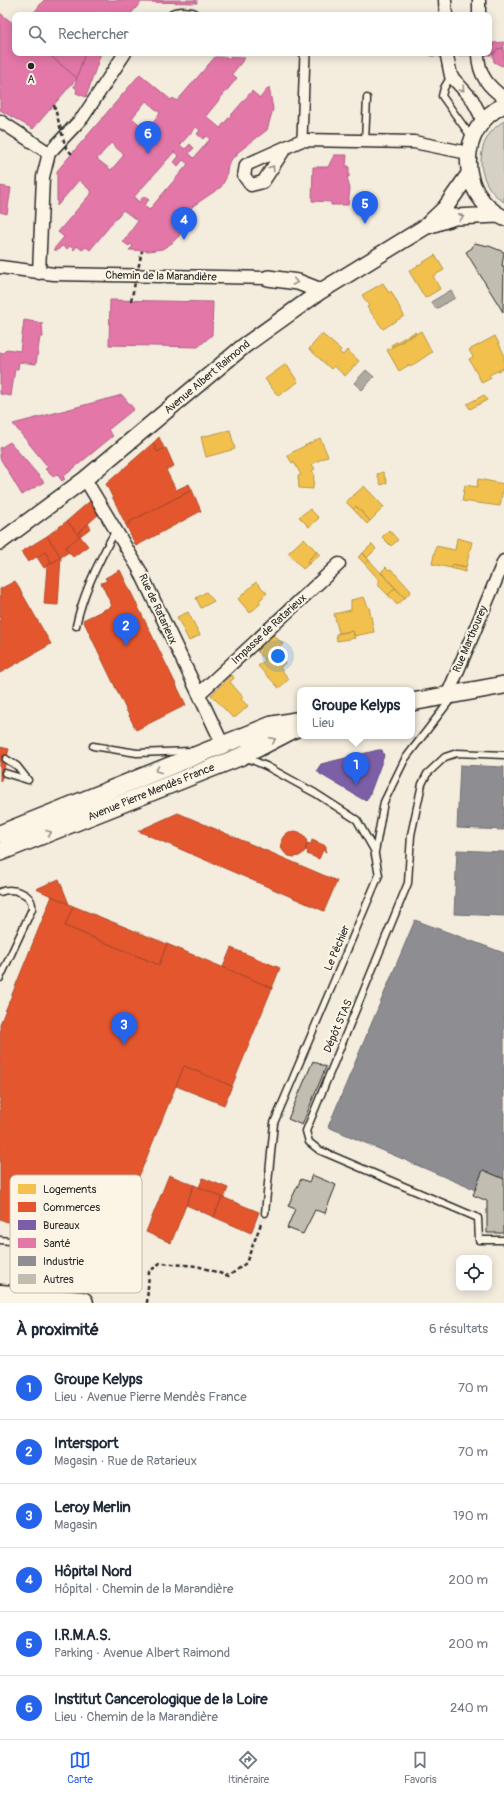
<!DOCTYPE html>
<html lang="fr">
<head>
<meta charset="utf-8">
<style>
  body { margin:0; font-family:Pangolin,sans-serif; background:#f2f2f3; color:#1f2937 }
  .controls { position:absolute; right:12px; bottom:12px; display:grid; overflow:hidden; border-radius:8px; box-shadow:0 2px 10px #0003 }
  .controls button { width:36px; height:36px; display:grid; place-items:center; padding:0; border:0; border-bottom:1px solid #e0e1e3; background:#fff; color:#1f2937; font:20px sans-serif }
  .you { position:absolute; left:278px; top:656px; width:14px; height:14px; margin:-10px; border:3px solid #fff; border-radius:50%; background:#1a73e8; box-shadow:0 0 0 6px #1a73e833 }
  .badge { display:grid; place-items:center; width:26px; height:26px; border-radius:50%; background:#2563eb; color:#fff; font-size:13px; font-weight:700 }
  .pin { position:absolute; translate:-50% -33px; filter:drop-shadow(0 1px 2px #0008) }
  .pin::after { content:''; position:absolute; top:21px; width:14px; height:12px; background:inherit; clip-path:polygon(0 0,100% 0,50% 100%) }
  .popup { position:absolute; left:297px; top:687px; width:118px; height:52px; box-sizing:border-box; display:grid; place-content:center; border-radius:8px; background:#fff; filter:drop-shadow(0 1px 3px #0005); font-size:13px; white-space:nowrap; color:#747a83 }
  .popup b { font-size:15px; color:#1f2937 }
  .popup::after { content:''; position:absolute; left:50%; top:100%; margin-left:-8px; border:8px solid transparent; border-top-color:#fff }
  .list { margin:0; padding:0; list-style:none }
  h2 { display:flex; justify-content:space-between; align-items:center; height:52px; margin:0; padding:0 16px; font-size:17px }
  h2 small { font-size:13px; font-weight:400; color:#747a83 }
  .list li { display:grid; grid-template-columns:26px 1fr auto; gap:12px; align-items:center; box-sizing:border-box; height:64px; padding:0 16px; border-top:1px solid #e0e1e3 }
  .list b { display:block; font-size:15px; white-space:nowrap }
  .list p { margin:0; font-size:13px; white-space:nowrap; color:#747a83 }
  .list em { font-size:13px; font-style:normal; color:#747a83 }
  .icon { flex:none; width:22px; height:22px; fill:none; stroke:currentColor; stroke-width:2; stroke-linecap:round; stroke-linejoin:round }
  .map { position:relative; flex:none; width:504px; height:1303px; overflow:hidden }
  .search { position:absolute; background:#fff; box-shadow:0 2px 10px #0003; left:12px; right:12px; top:12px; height:44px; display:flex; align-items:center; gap:10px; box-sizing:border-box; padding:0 14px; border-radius:8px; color:#747a83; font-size:15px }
  .sheet { height:436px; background:#fff }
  nav { display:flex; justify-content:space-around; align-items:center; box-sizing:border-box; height:56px; border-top:1px solid #e0e1e3; background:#fff; font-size:11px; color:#747a83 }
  nav a { display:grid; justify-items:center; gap:2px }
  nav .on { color:#2563eb }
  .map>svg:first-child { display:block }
</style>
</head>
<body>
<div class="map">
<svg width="504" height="1303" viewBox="0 0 504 1303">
  <rect width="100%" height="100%" fill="#f4edde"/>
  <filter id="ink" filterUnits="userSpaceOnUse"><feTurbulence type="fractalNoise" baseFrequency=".025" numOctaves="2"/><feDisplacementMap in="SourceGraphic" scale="8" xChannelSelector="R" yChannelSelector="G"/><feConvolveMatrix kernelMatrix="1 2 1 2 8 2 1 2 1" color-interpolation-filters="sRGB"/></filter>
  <g filter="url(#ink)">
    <path fill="#d6d1c4" stroke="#807e78" d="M504 121V202C475 184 472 140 504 121Z"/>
    <path fill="#afaaa0" stroke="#7a7771" d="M451 290 455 298 436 309 431 302Z
      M366 370 374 377 362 390 354 383Z"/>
    <path fill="#f2c14e" stroke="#b69444" d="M435 255 444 270 433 276 440 289 425 298 409 271Z
      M383 283 389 293 391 291 404 316 383 329 367 307 369 306 362 295Z
      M421 331 432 352 410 367 409 365 399 371 387 350Z
      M415 332 416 333 392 347 391 345Z
      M322 334 341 350 339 352 343 355 347 350 359 361 345 376 334 366 331 369 309 349Z
      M495 336 504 354V368L489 375 491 378 482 383 469 359 473 357 469 350Z
      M286 364 298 382 278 396 265 379Z
      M484 395 487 400 470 409 467 404Z
      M230 430 235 449 206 457 201 437Z
      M320 438 328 456 312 464 315 469 312 470 314 475 313 489 299 488 298 476 301 475 294 462 292 463 287 455Z
      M383 472 387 483 381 485 377 474Z
      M478 479 504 484 500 506 462 501 465 485 477 487Z
      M364 486 384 507 370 521 356 506 353 509 346 502Z
      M356 506 370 521 367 524 353 509Z
      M310 509 319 518 309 527 299 517Z
      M389 530 398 540 391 546 382 537Z
      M304 538 317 552 307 561 309 564 303 569 288 553Z
      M457 538 472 542 466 567 452 564 451 568 432 564 436 546 455 550Z
      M372 544 376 549 367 558 363 553Z
      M317 552 320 554 309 564 307 561Z
      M363 553 369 560 365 564 358 557Z
      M369 560 395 588 388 595 377 584 380 581 365 564Z
      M452 564 466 567 465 572 451 568Z
      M386 567 389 570 391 569 411 591 405 598 381 572Z
      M256 582 267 593 259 601 261 603 250 613 238 599Z
      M395 588 405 598 397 605 388 595Z
      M206 592 214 601 201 608 196 598Z
      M364 597 368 607H369L374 632 354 636 353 631 339 633 334 614 351 610V600Z
      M188 612 200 635 189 641 177 617Z
      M353 631 355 638 337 641 336 634Z
      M274 635 283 644 275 651 285 663 280 668 289 679 279 688 258 666 265 660 257 651Z
      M232 675 234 678 230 682 243 697 241 699 248 706 236 717H232L211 695Z"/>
    <path fill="#e4572e" stroke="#ac4a2d" d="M159 437 164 448 157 452 153 443Z
      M153 443 157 452 166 448 174 466 166 470 176 490 189 484 192 490 129 522 130 523 126 525 106 484Z
      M192 490 201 511 136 546 126 525 130 523 129 522Z
      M90 501 100 513 79 532 81 535 79 536 67 521Z
      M67 521 79 536 65 548 69 552 61 557 47 536Z
      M88 524 91 528 80 536 81 535 79 532Z
      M47 536 61 557 52 563 45 552 28 562 21 552Z
      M80 536 88 546 73 557 65 548Z
      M45 552 52 563 44 568 37 557Z
      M61 557 58 605 44 604 47 566Z
      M120 570 186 705 136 730 83 620 112 606 101 583 107 581 105 578Z
      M15 581 51 644 0 673V589Z
      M0 747 9 749 1 781H0Z
      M178 813 337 881 324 911 138 831Z
      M281 844a13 13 0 1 1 26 0a13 13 0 1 1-26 0Z
      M312 840 326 846V852L323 850 319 859 307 854 308 851 305 850 307 843 311 844Z
      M59 879 69 904 36 889Z
      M52 896 73 906 65 926 159 965 167 944 272 988 232 1086 184 1066 128 1203 96 1190 87 1214 36 1234 0 1219V1024Z
      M73 906 167 944 159 965 65 926Z
      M231 948 280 968 272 988 223 967Z
      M184 1066 232 1086 224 1105 176 1086Z
      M169 1175 194 1185 171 1243 146 1232Z
      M203 1178 228 1188 224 1198 199 1187Z
      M194 1185 222 1197 214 1217 186 1205Z
      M96 1190 128 1203 118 1227 87 1214Z
      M222 1197 259 1212 251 1233 214 1217Z"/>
    <path fill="#7b5ea7" stroke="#634f82" d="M378 750H382L384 756 369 796 366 800 362 799 320 774 317 770 321 764Z"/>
    <path fill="#e377a8" stroke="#ac6082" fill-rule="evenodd" d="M44 0H141V2L130 15H32Z
      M141 0H197V3L141 2Z
      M0 13 15 25V53H47L77 78 33 129 0 110Z
      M504 42V48L497 49 493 55V43Z
      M489 43H493V55L430 56V53H489Z
      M504 48V65L502 66 494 62 493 57 497 49Z
      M47 53H85L77 78Z
      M85 53H101L86 97 76 93 77 89 74 87Z
      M215 57 245 58 232 74 237 78 206 116 220 128 252 91 260 98 269 87 273 109 267 130 237 153V156L233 157 228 166 226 178 221 187 193 206 187 214 179 236 172 243 162 249 149 251 129 250 133 246 130 244 129 246 123 242 138 221 123 210 90 250 86 247 82 250 77 246 74 250 70 246 67 249 62 246 58 250H53L64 237 58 232 92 192 79 180 57 206V171L140 74 171 100 173 98 177 101ZM146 101 160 113 146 130 132 118ZM196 127 200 130 197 134 203 139 206 136 210 139 194 158 189 153 194 148 190 144 185 149 180 145ZM111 143 124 155 111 170 97 159ZM174 152 179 156 174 162 178 166 183 160 188 164 149 210 144 205 149 200 144 196 139 202 134 197Z
      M334 155H347L346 166H349V177H347L350 189 348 205H331V202L312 201 313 167H328Z
      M0 186 11 188 7 214 0 212Z
      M110 300 213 302 212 335 198 347 109 345Z
      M24 320 42 323 43 337H40L36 364 19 362 18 369H15L11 396 0 394V352L3 353 7 349 20 351Z
      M122 395 134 409 108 430 113 436 63 477 65 479 62 481 57 474 53 477 45 469 48 467 13 424Z
      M10 442 44 482 22 495 0 458V448Z"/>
    <path fill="#8d8d92" stroke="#707073" d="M460 765 504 767V830L457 828Z
      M457 850 504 852V916L454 914Z
      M415 920 504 953V1179L483 1170 475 1190 328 1127Z"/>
    <path fill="#c2bdb1" stroke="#2b2b2b" d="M474 243 489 246 504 252 502 266H504L503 312 466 252 472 248Z
      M313 1061 326 1067 302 1125 288 1119Z
      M483 1170 504 1179V1233H487V1201L473 1195Z
      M312 1175 336 1185 325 1213 315 1210 303 1234 287 1228 295 1209 288 1206 301 1179 309 1182Z"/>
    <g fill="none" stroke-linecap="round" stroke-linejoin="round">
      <defs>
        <path id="service" d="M451 76 444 88 442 96 472 138
          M365 141 367 98
          M76 626C83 592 99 560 116 530
          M93 746 137 753 191 751
          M504 755 457 753 445 757 427 774 422 784 411 835 408 883 306 1131 309 1142 319 1150 478 1218 479 1240H504
          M245 757 266 766 315 793 357 820 374 850 379 875 274 1123 265 1213
          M6 759 17 766 28 780
          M5 773 28 780
          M375 852 384 802 405 759 451 699
          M0 892C12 887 34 893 32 909L0 978
          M0 1240 38 1244 62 1238"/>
        <path id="pedestrian" d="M302 140 305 53"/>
        <path id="minor" d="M445 0 446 15
          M479 0V15
          M175 15 182 14 192 15
          M478 55C479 76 488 86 504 98
          M447 56 451 76 472 99 483 120
          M0 121 49 153
          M286 147 263 182 251 185 244 176 246 165 302 140 414 142 468 153
          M0 267 54 274 268 278
          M39 273 43 177 49 153 83 117 125 53
          M85 479 139 569 222 743
          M199 694 339 564
          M447 696 504 561"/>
        <path id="tertiary" d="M504 105C456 128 457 195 504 218
          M428 226 455 217 498 215
          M268 278 298 282 321 291
          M0 542 85 479 244 346 321 291 425 227 445 208 469 174"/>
        <path id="secondary" d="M412 702 504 685
          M0 834 272 725 300 720
          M0 852 242 756 300 726"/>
        <path id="motorway" d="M0 1296 82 1303"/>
      </defs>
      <use href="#service" stroke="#2b2b2b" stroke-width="9"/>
      <use href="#pedestrian" stroke="#2b2b2b" stroke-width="12"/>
      <use href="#minor" stroke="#2b2b2b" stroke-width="15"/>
      <use href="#tertiary" stroke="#2b2b2b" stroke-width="18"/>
      <use href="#secondary" stroke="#2b2b2b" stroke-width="20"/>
      <use href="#motorway" stroke="#2b2b2b" stroke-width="25"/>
      <path stroke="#2b2b2b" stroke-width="2.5" stroke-dasharray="4 3" stroke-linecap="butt" d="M147 1303 149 1272 160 1263 197 1266 229 1276 246 1263 262 1221"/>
      <use href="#service" stroke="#fcf5e5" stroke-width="6"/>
      <use href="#pedestrian" stroke="#fcf5e5" stroke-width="9"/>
      <use href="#minor" stroke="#fcf5e5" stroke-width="12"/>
      <use href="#tertiary" stroke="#fcf5e5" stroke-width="15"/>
      <use href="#secondary" stroke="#fcf5e5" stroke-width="17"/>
      <use href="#motorway" stroke="#fcf5e5" stroke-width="22"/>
      <path stroke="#2b2b2b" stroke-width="2.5" stroke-dasharray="4 3" stroke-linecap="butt" d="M54 105 66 148 72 154
        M131 301 142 251"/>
    </g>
    <defs><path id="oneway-chevron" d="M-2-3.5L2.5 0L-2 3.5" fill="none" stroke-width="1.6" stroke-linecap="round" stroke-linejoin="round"/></defs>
    <g stroke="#949088">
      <use href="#oneway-chevron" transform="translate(462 89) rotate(45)"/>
      <use href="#oneway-chevron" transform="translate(272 168) rotate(-56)"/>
      <use href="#oneway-chevron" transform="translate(461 217) rotate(-6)"/>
      <use href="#oneway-chevron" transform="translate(295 282) rotate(11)"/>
      <use href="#oneway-chevron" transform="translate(273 740) rotate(-27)"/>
      <use href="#oneway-chevron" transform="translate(108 748) rotate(-172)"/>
      <use href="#oneway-chevron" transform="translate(158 770) rotate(158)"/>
      <use href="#oneway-chevron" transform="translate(49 833) rotate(-22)"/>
    </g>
  </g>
  <circle fill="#2b2b2b" stroke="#fcf5e5" stroke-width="1.5" cx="31" cy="66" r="4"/>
  <g text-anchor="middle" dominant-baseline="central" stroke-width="4" stroke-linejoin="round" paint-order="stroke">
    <g font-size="11" fill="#2b2b2b" stroke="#fcf5e5">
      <text x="31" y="79">A</text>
    </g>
    <g font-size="11" fill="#2b2b2b" stroke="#fcf5e5">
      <text transform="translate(161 276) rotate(1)">Chemin de la Marandière</text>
      <text transform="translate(207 377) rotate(-40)">Avenue Albert Raimond</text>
      <text transform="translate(158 609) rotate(65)">Rue de Ratarieux</text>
      <text transform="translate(269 629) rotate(-43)">Impasse de Ratarieux</text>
      <text transform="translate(470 639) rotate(-67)">Rue Marthourey</text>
      <text transform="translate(151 792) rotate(-22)">Avenue Pierre Mendès France</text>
      <text transform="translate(337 948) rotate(-67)">Le Pêchier</text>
      <text transform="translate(338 1026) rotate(-67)">Dépôt STAS</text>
    </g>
  </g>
  <rect x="10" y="1175" width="132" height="118" rx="6" fill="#fcf5e5" stroke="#bdb8ad" stroke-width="1"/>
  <rect x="18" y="1184" width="18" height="10" fill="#f2c14e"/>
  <rect x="18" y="1202" width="18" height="10" fill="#e4572e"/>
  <rect x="18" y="1220" width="18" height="10" fill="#7b5ea7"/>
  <rect x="18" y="1238" width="18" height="10" fill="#e377a8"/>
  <rect x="18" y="1256" width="18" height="10" fill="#8d8d92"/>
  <rect x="18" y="1274" width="18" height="10" fill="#c2bdb1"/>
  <g font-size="11" fill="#2b2b2b">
    <text x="43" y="1193">Logements</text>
    <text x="43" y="1211">Commerces</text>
    <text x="43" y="1229">Bureaux</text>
    <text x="43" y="1247">Santé</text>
    <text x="43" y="1265">Industrie</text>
    <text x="43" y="1283">Autres</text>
  </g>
</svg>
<div class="controls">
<button><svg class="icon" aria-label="locate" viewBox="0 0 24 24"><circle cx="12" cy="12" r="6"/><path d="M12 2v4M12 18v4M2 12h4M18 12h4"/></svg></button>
</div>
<div class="you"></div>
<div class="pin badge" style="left:356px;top:785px">1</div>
<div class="popup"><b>Groupe Kelyps</b>Lieu</div>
<div class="pin badge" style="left:126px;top:646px">2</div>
<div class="pin badge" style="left:124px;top:1045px">3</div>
<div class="pin badge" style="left:184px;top:240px">4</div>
<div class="pin badge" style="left:365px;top:224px">5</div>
<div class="pin badge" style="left:148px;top:154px">6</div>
<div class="search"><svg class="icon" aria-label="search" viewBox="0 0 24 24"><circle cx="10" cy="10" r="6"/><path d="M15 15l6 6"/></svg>Rechercher</div>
</div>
<section class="sheet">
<h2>À proximité<small>6 résultats</small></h2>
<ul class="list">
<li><span class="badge">1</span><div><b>Groupe Kelyps</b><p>Lieu · Avenue Pierre Mendès France</p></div><em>70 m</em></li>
<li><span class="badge">2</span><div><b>Intersport</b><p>Magasin · Rue de Ratarieux</p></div><em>70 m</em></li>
<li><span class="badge">3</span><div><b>Leroy Merlin</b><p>Magasin</p></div><em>190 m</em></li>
<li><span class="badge">4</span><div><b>Hôpital Nord</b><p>Hôpital · Chemin de la Marandière</p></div><em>200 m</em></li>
<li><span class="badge">5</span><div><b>I.R.M.A.S.</b><p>Parking · Avenue Albert Raimond</p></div><em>200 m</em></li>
<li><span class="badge">6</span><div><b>Institut Cancerologique de la Loire</b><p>Lieu · Chemin de la Marandière</p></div><em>240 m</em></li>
</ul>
</section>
<nav>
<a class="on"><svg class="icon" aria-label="map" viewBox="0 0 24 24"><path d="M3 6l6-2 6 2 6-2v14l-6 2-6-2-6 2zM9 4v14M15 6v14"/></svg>Carte</a>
<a><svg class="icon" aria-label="directions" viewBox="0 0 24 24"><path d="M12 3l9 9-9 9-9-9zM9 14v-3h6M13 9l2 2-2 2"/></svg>Itinéraire</a>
<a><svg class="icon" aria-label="saved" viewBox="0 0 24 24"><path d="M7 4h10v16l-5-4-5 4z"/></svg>Favoris</a>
</nav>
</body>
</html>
